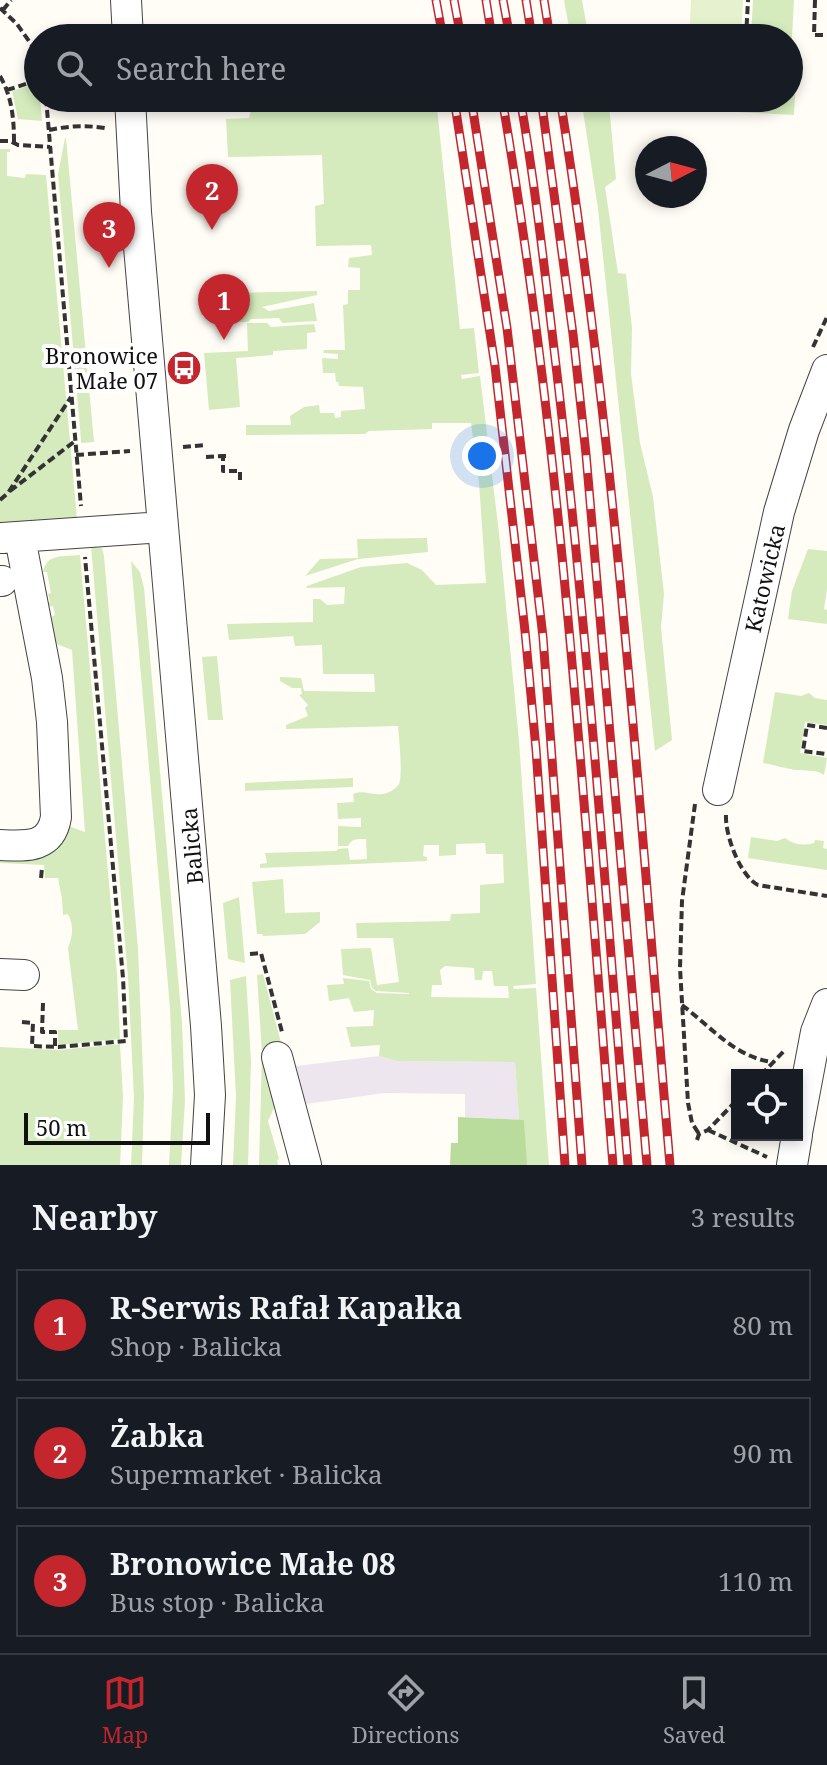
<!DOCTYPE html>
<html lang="en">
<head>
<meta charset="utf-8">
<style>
  body { margin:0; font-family:"Noto Serif",serif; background:#20242c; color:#f1f3f6 }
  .controls { position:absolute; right:24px; bottom:24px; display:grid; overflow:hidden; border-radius:0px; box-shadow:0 4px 12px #0003 }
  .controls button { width:72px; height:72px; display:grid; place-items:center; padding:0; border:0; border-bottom:2px solid #363941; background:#171b24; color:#f1f3f6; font:40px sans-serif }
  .compass { position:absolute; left:635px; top:136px; width:72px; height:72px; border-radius:50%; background:#171b24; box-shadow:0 4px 12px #0003; rotate:84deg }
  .scale { position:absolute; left:24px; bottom:20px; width:186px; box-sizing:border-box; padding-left:8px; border:4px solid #111; border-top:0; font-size:22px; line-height:28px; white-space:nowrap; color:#111; -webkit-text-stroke:6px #fff; paint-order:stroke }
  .you { position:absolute; left:482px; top:456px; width:28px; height:28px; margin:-20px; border:6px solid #fff; border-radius:50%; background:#1a73e8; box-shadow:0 0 0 12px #1a73e833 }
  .badge { display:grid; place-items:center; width:52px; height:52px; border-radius:50%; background:#c4262e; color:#fff; font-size:26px; font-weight:700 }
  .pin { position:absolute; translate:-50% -66px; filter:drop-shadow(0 2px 4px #0008) }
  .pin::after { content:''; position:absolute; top:42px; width:28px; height:24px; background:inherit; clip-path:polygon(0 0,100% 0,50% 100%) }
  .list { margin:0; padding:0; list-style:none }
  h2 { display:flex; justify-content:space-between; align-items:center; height:104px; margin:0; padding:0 32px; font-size:34px }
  h2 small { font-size:26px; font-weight:400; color:#9ea1a6 }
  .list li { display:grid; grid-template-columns:52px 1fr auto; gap:24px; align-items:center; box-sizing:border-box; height:112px; margin:0 16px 16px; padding:0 16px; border:2px solid #363941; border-radius:0px }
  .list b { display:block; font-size:30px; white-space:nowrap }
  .list p { margin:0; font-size:26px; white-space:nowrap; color:#9ea1a6 }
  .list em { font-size:26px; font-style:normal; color:#9ea1a6 }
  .icon { flex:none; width:44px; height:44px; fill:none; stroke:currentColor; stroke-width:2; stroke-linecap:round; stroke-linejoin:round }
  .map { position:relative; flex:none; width:827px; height:1165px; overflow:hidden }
  .search { position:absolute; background:#171b24; box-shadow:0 4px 12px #0003; left:24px; right:24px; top:24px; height:88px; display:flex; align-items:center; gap:20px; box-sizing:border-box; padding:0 28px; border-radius:44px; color:#9ea1a6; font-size:30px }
  .sheet { height:488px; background:#171b24 }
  nav { display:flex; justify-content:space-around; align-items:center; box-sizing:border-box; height:112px; border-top:2px solid #363941; background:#171b24; font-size:22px; color:#9ea1a6 }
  nav a { display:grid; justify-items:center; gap:4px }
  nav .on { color:#c4262e }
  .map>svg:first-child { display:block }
</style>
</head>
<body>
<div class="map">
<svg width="827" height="1165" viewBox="0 0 827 1165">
  <rect width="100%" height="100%" fill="#fffdf5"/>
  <path fill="#eee6ef" d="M379 1056 396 1061 515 1062 519 1120 465 1117V1094L385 1093 306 1104 296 1066Z"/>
  <path fill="#d5ebbd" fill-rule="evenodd" d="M564 0H582L589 38H571Z
    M753 0H794L791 56H789V38H751Z
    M348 29V38H231V32Z
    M789 77H796L794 115 609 105 616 179 605 187 618 273 626 274 632 328 631 374 640 443 653 497 664 594 661 627 672 740 655 751 598 209 581 98H789Z
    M38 83V98H40L42 121 18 119 12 91Z
    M254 98H436L460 329 474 328 479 373 461 375 462 379 480 376 499 533 519 741 536 984 513 986 514 989 536 988 549 1165H523H526L524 1120H519L515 1062 396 1061 379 1056 380 1045 351 1047 346 1027 373 1026 374 1010 354 1012 349 998 329 1001 327 985 344 984 343 978 369 981 371 989 377 993 409 994V993L376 991 372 988 370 980 343 975 341 949 371 948 377 985 399 982 393 938H357L356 923 450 921 451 914 480 913V885L504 883 503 854H486L485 843 456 844V855L439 856V845H424L423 856 427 857V861L260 868V864L267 863 265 853 336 851 338 849 348 848 350 860 367 859 366 839C358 839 352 838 348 846H338V826L361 827V818L338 819 337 803 354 802 353 794C363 789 372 796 383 794 389 793 396 789 399 784 403 774 399 738 398 726L286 729V725L308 716 305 708 308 705 299 695 302 694 301 688H292L280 681V677L301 678 304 691 375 692 374 674H323L322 645 295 646 293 636 229 640 227 624 313 622V599H320L327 605 344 604 345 587 306 588 307 586 361 567 407 563 422 570 436 585 486 583 479 483 471 423H432V429L369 431 365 434 246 435V425H291L290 416 304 407 319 405 320 413H334L335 418 341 417V411L365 409 363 387 339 386 338 382H336L335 373H323L322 358 338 359V354L323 353 324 350H345L343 305 348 304V290H360V268L348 267 349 258 372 255 371 245 316 246 315 206 324 204 322 155 228 157 226 119 249 118ZM445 966 474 968 475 980H482L483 971H492L494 986H508L509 998 431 997 432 985H442L440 970Z
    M65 138H66L94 442 81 443V440L58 174Z
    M0 149H10V152H7V176L25 178 26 174 46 175 77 519 0 525Z
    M317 291V295L262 307 269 311 314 303 317 321 282 323 279 318 251 319 248 322H213L211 314 201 315 199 294Z
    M247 323H267L271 327 314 324 316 332 307 333V349L273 351V355L236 358 240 407 209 410 204 353 248 351Z
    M427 538 428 552 358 559 305 576 320 559 358 558 357 539Z
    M91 546 102 548 104 556 138 949 144 1096 142 1165H131L134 1098 128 977Z
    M808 549 827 551V589L824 609 827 610V624L788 619 792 591Z
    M80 555 117 974 120 1039 58 1045V1030H78L68 948C73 935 74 927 68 914L63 915 62 899 58 878H45L44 865 0 863V853L63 824 85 832 72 650 54 643 49 618 55 615 53 606 47 607 46 603 50 602 48 594 51 593 47 572H43C47 553 63 557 80 555Z
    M131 561 140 572 144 588 182 1023 185 1100 181 1165H169L173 1088 170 1008Z
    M217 656 223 720H208L202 657Z
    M775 692 801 696 809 693 815 698 827 700V725L805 722 800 753 827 758 824 775C815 769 807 771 797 770 787 769 774 765 763 763Z
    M353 778V787L245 791V783Z
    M751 837 777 841 785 838C794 845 804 846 814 843L815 840 824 841 823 848 827 849V870L748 858Z
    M283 879 285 913 320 912V922L305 934 263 936 262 934H257L252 882Z
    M239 897 245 963 228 959 223 903Z
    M263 974 284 1054 267 1058 274 1108 268 1121 279 1159 277 1160 278 1165H259L262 1054 257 975Z
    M246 976 251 1061 248 1165H233L236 1097 230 980Z
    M120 1044 123 1097 120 1165H0V1047L59 1050Z"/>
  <path fill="#b9dc9c" d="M458 1117 524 1120 527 1165H450L451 1143H458Z"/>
  <path fill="#e6f2cf" d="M691 0H743L741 38H689Z"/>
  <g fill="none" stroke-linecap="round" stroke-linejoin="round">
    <defs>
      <path id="minor" d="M126 0 128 38
        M130 98 136 212 206 1026 210 1095 206 1165
        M2 538 163 527
        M0 581H2
        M718 790 779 512 804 430 827 370
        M0 845C25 846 51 849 56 817L52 722 47 678 20 538
        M0 974 24 975
        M277 1057 306 1165
        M797 1133 816 1032 827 1004
        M792 1165 797 1135"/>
    </defs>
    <use href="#minor" stroke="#444" stroke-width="32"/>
    <path stroke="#333" stroke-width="4" stroke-dasharray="8 4" stroke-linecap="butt" d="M815 0 814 35H827
      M0 8 17 24 38 54
      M3 10 11 0
      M746 38 748 0
      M0 76C12 97 14 119 14 142
      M7 90 38 80
      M46 98 81 506
      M49 130C68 126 85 125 105 128
      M0 141H10L18 145 50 147
      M813 347 827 317
      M183 447 205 445
      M76 455 130 451
      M226 456H223V471H240V484
      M206 457 223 456
      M10 491 75 441
      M0 500 8 493 71 397
      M827 728 807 725 803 751 827 754
      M695 804 682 901 680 968 688 1103 692 1123 699 1134
      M726 815C725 835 740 876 758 885L827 896
      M41 878 42 868
      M250 954 261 953 282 1032
      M43 1003 42 1032H55V1047
      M682 1005C711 1027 736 1058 773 1062
      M22 1022 33 1023 32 1046 58 1047 126 1041 123 978 85 557
      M761 1075 784 1051
      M708 1130 767 1157
      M697 1140 699 1134 708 1130 737 1100"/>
    <use href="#minor" stroke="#fff" stroke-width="30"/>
    <defs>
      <path id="rail" d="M436 0 443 38
        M454 0 461 38
        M486 0 492 38
        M503 0 510 38
        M526 0 532 38
        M544 0 550 38
        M454 98 495 366 525 631 536 749 565 1165
        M471 98 507 328 543 637 582 1165
        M502 98C562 449 584 810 613 1165
        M520 98C536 189 546 282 557 374 588 637 606 901 628 1165
        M541 98 573 334 586 454 647 1165
        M560 98C617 451 639 809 670 1165"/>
    </defs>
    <use href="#rail" stroke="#c4262e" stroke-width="9"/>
    <use href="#rail" stroke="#fff" stroke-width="6" stroke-dasharray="18" stroke-linecap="butt"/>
  </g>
  <defs>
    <symbol id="bus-disc" viewBox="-11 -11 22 22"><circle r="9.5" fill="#c4262e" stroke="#fff"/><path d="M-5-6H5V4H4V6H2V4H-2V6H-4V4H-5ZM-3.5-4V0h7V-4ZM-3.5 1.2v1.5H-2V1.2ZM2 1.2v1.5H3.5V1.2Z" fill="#fff"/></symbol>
  </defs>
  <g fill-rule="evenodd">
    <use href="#bus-disc" x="164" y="348" width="40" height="40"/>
  </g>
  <g text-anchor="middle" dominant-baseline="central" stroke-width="8" stroke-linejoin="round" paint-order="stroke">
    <g font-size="22" fill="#111" stroke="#fff" text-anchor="end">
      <text x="158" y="355">Bronowice<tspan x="158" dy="25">Małe 07</tspan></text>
    </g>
    <g font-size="22" fill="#111" stroke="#fff">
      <text transform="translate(764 578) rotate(-77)">Katowicka</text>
      <text transform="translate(191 846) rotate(-95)">Balicka</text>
    </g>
  </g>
</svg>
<div class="controls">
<button><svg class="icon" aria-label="locate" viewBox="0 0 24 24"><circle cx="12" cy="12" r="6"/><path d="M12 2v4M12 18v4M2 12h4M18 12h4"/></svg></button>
</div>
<svg class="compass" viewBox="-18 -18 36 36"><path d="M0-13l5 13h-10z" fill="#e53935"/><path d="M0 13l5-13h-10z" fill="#9ea1a6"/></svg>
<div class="scale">50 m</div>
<div class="you"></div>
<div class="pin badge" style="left:224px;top:340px">1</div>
<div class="pin badge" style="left:212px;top:230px">2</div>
<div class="pin badge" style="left:109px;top:268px">3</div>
<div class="search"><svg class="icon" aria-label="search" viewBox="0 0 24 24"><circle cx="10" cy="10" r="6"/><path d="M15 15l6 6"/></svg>Search here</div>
</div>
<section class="sheet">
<h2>Nearby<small>3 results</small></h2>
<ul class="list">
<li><span class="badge">1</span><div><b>R-Serwis Rafał Kapałka</b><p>Shop · Balicka</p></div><em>80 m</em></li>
<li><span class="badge">2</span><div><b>Żabka</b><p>Supermarket · Balicka</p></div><em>90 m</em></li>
<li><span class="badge">3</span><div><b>Bronowice Małe 08</b><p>Bus stop · Balicka</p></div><em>110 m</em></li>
</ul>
</section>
<nav>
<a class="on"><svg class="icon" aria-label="map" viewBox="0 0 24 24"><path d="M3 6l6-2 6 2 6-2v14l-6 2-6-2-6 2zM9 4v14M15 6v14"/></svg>Map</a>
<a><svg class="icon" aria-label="directions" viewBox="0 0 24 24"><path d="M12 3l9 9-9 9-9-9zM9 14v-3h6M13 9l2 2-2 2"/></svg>Directions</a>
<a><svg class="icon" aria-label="saved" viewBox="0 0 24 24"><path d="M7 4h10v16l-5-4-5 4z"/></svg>Saved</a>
</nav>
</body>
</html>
